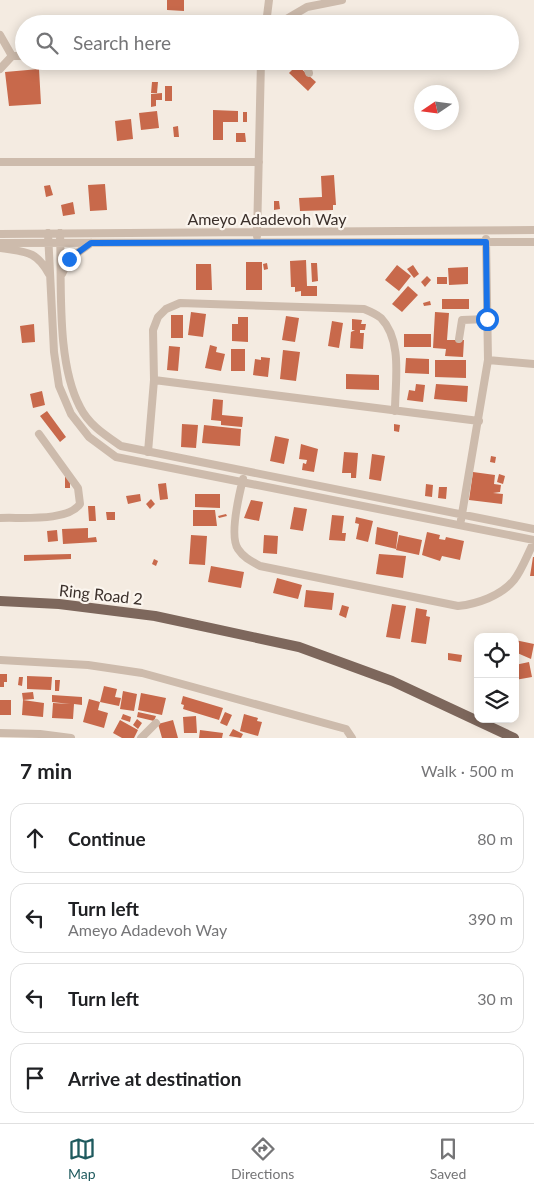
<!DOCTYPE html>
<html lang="en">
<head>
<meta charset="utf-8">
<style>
  body { margin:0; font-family:Lato,sans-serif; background:#f6f6f6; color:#202124 }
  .controls { position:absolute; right:15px; bottom:15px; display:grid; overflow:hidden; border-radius:10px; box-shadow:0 2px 12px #0003 }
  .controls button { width:45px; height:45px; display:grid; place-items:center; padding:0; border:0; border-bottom:1px solid #e0e0e0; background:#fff; color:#202124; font:25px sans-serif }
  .compass { position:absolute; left:414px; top:85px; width:45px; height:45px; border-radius:50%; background:#fff; box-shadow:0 2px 12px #0003; rotate:257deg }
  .stop { position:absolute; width:15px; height:15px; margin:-11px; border:4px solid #1a73e8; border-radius:50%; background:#fff }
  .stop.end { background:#1a73e8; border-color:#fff; box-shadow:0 1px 5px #0008 }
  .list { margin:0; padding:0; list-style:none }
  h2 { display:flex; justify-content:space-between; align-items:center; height:65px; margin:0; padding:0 20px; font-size:21px }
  h2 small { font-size:16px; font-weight:400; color:#757577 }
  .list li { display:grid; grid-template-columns:32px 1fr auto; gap:15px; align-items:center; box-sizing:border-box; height:70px; margin:0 10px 10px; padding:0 10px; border:1px solid #e0e0e0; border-radius:15px }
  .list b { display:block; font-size:19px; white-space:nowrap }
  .list p { margin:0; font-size:16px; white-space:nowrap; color:#757577 }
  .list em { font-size:16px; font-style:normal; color:#757577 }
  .icon { flex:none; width:28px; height:28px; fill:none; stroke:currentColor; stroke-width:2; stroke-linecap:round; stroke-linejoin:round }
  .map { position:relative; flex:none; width:534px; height:738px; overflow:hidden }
  .search { position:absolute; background:#fff; box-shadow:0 2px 12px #0003; left:15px; right:15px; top:15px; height:55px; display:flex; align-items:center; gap:12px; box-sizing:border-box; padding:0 18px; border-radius:28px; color:#757577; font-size:19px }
  .sheet { height:385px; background:#fff }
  nav { display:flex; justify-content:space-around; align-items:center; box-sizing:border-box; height:70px; border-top:1px solid #e0e0e0; background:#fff; font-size:14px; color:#757577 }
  nav a { display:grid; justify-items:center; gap:2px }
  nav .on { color:#1f5a5e }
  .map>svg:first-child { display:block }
</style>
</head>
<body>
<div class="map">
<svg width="534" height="738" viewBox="0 0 534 738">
  <rect width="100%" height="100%" fill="#f4ebe1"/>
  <path fill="#c8694b" d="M167 0H184V11L167 10Z
    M312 61H330L332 67 314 70Z
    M297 65 316 82 308 91 289 73Z
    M39 69 41 104 9 106 5 72Z
    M152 82H158L157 93H151Z
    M165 86H172V101H165Z
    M162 93V100H156V106L151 107V94Z
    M213 110 238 111V122H223V140H213Z
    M157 111 159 128 141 130 139 113Z
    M243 112H247V122H243Z
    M131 119 133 139 117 141 115 121Z
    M178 126 179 137H174L173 127Z
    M236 133H245L246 142H236Z
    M334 175 336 205H333V210L300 211 299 198 322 197 321 176Z
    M105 184 107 210 90 211 88 185Z
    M50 185 53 195 46 197 44 186Z
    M274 201H279L280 209 274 210Z
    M73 202 75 214 63 216 61 205Z
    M306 260 307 286H317V296H301V291L295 292V287H291L290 261Z
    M246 262H262V290H246Z
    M267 263 268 269 264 270 263 264Z
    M311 263H317L318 281 312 282Z
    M196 264H211L212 290H196Z
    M397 265 411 276 399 291 385 280Z
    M413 265 419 274 414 278 407 269Z
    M468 267V284L449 285 448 268Z
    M427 276 431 280 425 287 421 282Z
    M437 277H447V284H437Z
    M408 286 418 295 402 312 392 304Z
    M442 299H469V309H442Z
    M430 301 431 305 424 306 423 303Z
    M191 312 206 314 203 337 188 335Z
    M435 312 449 313 447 340H464L463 357 445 356 446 349 433 348Z
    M171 315H183V338H171Z
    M286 316 299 318 295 342 282 340Z
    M238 317H248V342L232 341V324H238Z
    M352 319 362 320 361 324H366L365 330H360V333H364L363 349 350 348 351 332 355 330H352Z
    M332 321 343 323 339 348 328 346Z
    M34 324 35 342 22 343 20 326Z
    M404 334H431V347H404Z
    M210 345 217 347 216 352 225 354 221 371 205 368Z
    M169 346 180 347 178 371 167 370Z
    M231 349H245V371H231Z
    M283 350 300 352 296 381 280 379Z
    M261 357 270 358 268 377 253 375 255 359 261 360Z
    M406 358 429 359V374L405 373Z
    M435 360H466V378L435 377Z
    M346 374 379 375V390L346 389Z
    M416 384 425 385 423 402 407 400 409 390 415 391Z
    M436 384 468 386 467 402 434 399Z
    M42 391 45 405 33 408 30 394Z
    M213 399 223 400 222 415 243 417 242 427 221 425V421L211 420Z
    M47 411 66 437 60 442 40 416Z
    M182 424 198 425 196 448 181 447Z
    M394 424 400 425 399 432 394 431Z
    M204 425 241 429 240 446 202 443Z
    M275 436 289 439 284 464 270 461Z
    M301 444 318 449 314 472 302 470 303 463 306 464 307 460 299 459Z
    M344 452 358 453 356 478H351V473H342Z
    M372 454 385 456 381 481 369 479Z
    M491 456 496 457 495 463 490 462Z
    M473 472 495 475 494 484 501 485 500 492 493 493 503 494 502 504 469 500Z
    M499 474 505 476 503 484 497 482Z
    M65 476H70V488H65Z
    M166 483 168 499 160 500 158 484Z
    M426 484 433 485 432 497 425 496Z
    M439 487H447L446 499 438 498Z
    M140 494 141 501 128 504 126 496Z
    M195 494H220V508L195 507Z
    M151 499 155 504 150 509 146 504Z
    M251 500 263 502 259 521 244 518Z
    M88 506H95L96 521H89Z
    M294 507 307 509 303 531 290 529Z
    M193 510H215L217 526H193Z
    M106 512H115V520H107Z
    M226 514 227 516 219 518 218 516Z
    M332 515 344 516 342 533H346L345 541 329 540Z
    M356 517 373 521 368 542 356 539 359 524 355 523Z
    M377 527 398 532 396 549 375 544Z
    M88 528V538L96 537 97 542 63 544 62 529Z
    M57 530 58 541 48 542 47 531Z
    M427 532 440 535 439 539 445 540 446 537 464 541 460 560 442 556 440 561 422 555Z
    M191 535 207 536 205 565 189 564Z
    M264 535 278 536 277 554 263 553Z
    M399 535 422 540 419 555 396 550Z
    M71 554V559L24 561V555Z
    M379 554 406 556 403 578 376 574Z
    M533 557H534V576H530Z
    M154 559 158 561 156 566 152 564Z
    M211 566 244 572 241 588 208 582Z
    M277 578 302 585 298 599 273 593Z
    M306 590 334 593 332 610 304 607Z
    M392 604 406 606 400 639 386 637Z
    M342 605 349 607 346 618 339 615Z
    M416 608 427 610 426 616 430 617 426 644 411 642Z
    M515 640 534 644 531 659 515 652Z
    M448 653 462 655 461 662 448 660Z
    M529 662 532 677 515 680V665Z
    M0 674H7V682H4V687H0Z
    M27 676 52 677 51 690 27 689Z
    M19 677H23L22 686 18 685Z
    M55 680H60L59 691H55Z
    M104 686 117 689 115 697 121 698 119 706 100 702Z
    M123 691 137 694 134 711 120 709Z
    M33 692 34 699 23 700 22 693Z
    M141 693 166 698 162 715 138 710Z
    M52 695 82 697V705L74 704 73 719 52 718 53 703 70 704 52 702Z
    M183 696 223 708 219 720 183 709 184 705 181 704Z
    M89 699 100 702 98 710 108 713 104 728 83 722Z
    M0 700H11V715H0Z
    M23 700 44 703 43 717 22 715Z
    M138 712 156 716 154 721 137 717Z
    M225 712 232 715 227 726 220 723Z
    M123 714 131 717 130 722 121 719Z
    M244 714 258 718 257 721 262 722 258 736 240 731Z
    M196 716 197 733H184L183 717Z
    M137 719 142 723 138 729 133 725Z
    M120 720 138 730 134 738H122L113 733Z
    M173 720 178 738H162L158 724Z
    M233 729 243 734 241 738 229 736Z
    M200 730 223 733 222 738H199Z"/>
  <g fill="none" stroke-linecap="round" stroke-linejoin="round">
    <path stroke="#cdbbac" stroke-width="8" d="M266 24 269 0
      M278 24 307 7 342 0
      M0 35 12 56
      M305 61 309 73
      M0 69 12 56H24
      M0 162H259
      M48 233 54 352 59 386 71 414 89 437 116 457 534 540
      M60 233C62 285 56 362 80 407 89 425 105 435 121 446L534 529
      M0 234 534 230
      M257 236 261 61
      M0 243 534 242
      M0 248C25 252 36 250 49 274
      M62 274 69 259 91 243
      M459 339 462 320 487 319
      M488 360 534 364
      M154 380 479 421
      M148 452 154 380 153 330 158 317 166 309 180 303 364 309C369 311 376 314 381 318 403 341 395 382 395 411
      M243 479C239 495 229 536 238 549 244 558 251 561 260 566L458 606C477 604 501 596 514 580 522 570 528 553 534 542
      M0 518C22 517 67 522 80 504L78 488 39 434
      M461 520 488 360 486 239
      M0 660 88 665 142 673 346 729 352 738
      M0 733 40 734 71 738
      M141 738 156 723"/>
    <path stroke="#7d675c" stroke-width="10" d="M0 601 59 604 155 616 299 647 392 681 514 738"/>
  </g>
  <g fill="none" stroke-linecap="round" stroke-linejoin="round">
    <path stroke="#1a73e8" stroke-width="6" d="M69 259 91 243 486 242 487 319"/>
  </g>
  <g text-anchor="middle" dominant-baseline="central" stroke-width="4.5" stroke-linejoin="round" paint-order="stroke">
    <g font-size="16" fill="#3b302b" stroke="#fbf5ee">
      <text x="267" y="218">Ameyo Adadevoh Way</text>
      <text transform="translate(101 594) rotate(6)">Ring Road 2</text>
    </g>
  </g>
</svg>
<div class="controls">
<button><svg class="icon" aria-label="locate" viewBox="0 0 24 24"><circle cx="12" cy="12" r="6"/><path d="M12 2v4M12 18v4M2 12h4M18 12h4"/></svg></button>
<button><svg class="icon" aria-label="layers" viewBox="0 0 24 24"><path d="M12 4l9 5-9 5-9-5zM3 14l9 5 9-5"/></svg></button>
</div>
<svg class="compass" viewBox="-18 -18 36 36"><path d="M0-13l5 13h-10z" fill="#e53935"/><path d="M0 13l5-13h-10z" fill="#757577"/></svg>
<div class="stop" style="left:487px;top:319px"></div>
<div class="stop end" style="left:69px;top:259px"></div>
<div class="search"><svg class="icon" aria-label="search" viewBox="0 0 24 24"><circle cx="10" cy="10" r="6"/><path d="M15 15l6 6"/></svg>Search here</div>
</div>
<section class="sheet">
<h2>7 min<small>Walk · 500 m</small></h2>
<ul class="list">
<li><svg class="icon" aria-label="ahead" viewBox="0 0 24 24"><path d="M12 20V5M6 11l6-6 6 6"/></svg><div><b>Continue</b></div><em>80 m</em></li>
<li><svg class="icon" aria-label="left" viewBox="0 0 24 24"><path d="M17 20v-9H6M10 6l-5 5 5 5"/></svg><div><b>Turn left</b><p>Ameyo Adadevoh Way</p></div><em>390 m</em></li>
<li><svg class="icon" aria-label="left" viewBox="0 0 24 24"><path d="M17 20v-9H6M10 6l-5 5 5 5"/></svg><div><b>Turn left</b></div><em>30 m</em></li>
<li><svg class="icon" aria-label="arrive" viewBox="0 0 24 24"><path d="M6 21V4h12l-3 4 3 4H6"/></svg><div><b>Arrive at destination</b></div></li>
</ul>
</section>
<nav>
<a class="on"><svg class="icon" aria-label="map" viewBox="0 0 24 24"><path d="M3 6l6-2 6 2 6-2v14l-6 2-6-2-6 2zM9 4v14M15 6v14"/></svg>Map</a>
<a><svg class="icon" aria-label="directions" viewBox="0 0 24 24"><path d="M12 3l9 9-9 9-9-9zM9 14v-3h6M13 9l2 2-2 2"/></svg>Directions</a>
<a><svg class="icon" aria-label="saved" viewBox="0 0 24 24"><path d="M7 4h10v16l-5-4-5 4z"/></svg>Saved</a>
</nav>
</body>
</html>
